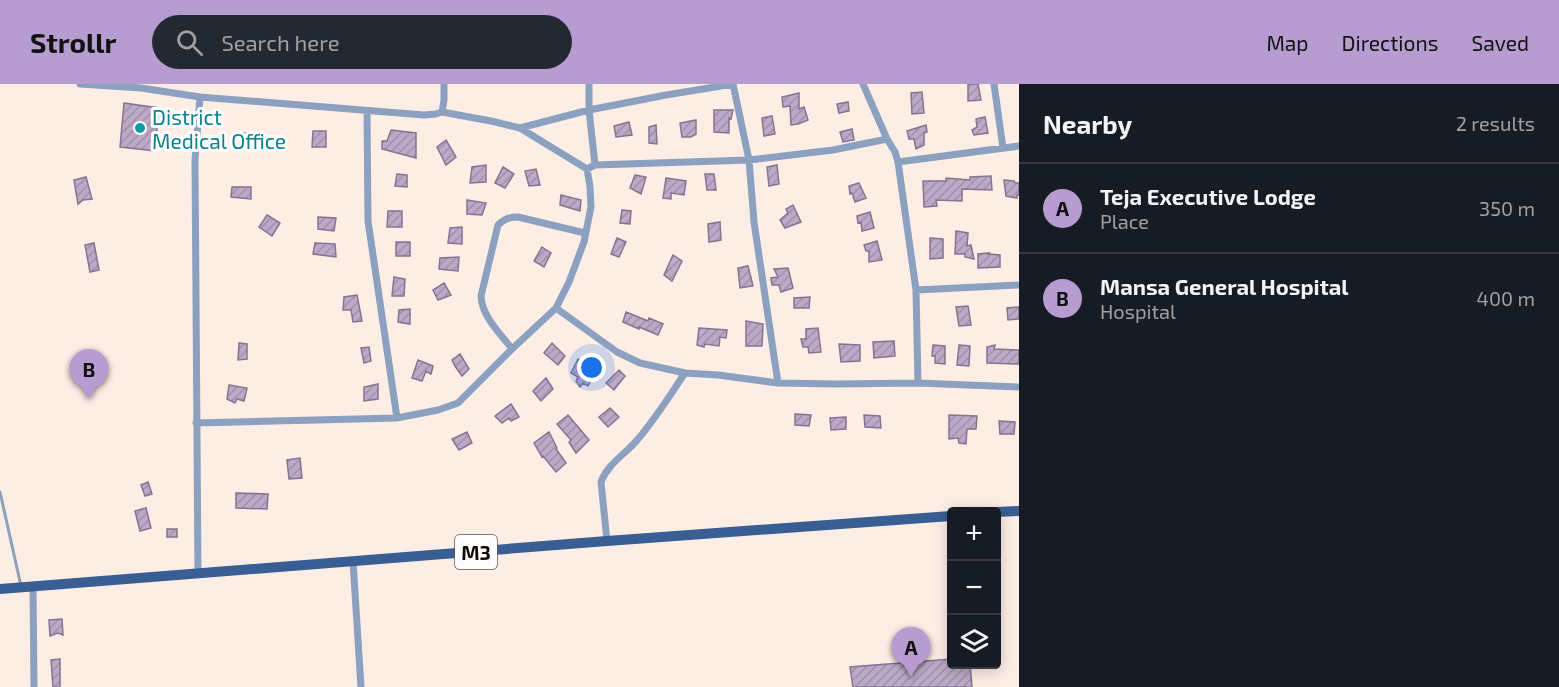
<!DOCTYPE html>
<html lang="en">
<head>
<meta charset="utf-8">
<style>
  body { margin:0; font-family:"Exo 2",sans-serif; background:#242831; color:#f1f3f6 }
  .controls { position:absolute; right:18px; bottom:18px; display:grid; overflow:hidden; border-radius:6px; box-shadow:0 3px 15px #0003 }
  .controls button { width:54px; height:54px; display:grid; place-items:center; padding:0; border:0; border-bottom:2px solid #363941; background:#171b24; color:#f1f3f6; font:30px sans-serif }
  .you { position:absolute; left:592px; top:284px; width:21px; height:21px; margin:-15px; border:4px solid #fff; border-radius:50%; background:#1a73e8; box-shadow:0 0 0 9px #1a73e833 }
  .badge { display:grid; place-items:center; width:39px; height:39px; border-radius:50%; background:#b79cd2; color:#111; font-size:20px; font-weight:700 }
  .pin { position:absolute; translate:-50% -50px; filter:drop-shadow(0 2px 3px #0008) }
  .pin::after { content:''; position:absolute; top:32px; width:21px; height:18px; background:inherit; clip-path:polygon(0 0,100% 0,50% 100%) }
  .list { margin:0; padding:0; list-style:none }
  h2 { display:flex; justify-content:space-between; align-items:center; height:78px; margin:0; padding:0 24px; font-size:26px }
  h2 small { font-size:20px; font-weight:400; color:#9ea1a6 }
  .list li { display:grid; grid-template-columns:39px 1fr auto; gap:18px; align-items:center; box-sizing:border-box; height:90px; padding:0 24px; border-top:2px solid #363941 }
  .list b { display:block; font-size:22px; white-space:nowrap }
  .list p { margin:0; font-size:20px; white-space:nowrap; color:#9ea1a6 }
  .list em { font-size:20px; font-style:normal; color:#9ea1a6 }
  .icon { flex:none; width:33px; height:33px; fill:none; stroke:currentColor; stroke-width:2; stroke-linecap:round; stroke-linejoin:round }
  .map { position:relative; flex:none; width:1019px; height:603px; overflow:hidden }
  header { display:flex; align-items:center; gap:36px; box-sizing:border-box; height:84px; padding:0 30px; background:#b79cd2; color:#111 }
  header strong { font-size:28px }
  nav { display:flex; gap:33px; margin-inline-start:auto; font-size:21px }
  .search { width:420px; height:54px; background:#242831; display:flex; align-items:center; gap:15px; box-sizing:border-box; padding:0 21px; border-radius:33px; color:#9ea1a6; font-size:22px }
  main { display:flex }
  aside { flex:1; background:#171b24 }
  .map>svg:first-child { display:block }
</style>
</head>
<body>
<header>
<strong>Strollr</strong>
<div class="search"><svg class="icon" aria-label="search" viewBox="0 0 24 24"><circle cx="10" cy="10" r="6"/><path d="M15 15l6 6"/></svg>Search here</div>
<nav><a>Map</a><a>Directions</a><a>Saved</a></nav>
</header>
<main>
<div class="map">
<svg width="1019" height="603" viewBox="0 0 1019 603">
  <defs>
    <pattern id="building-hatch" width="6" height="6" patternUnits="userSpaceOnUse" patternTransform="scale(1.5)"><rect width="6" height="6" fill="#bca9c7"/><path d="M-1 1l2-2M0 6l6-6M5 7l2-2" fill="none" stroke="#a190a9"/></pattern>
  </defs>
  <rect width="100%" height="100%" fill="#fcede5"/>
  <path fill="url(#building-hatch)" stroke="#857390" stroke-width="1.5" d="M968 0H978L981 16 968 17Z
    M922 8 924 29 912 30 911 9Z
    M799 9V25L804 23 808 36 798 40 791 41 790 22 783 23 782 13Z
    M848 18 849 27 839 29 837 20Z
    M124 19 159 24 155 67 120 63Z
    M714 26H733L731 35 729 34V49L714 48Z
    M772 32 775 50 764 52 762 34Z
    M985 33 988 49 974 51 972 46 977 43 976 35Z
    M696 36V50L691 53H682L680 39Z
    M629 38 632 51 616 53 614 42Z
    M656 41 657 60 649 59V43Z
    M926 41 927 48 924 49V61L916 65 914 55H909L907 47Z
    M852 45 854 56 843 58 840 48Z
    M391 46 416 49V74L382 65V57H387Z
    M313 47H326V63H312Z
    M243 49 255 50V66L242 64Z
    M446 56 456 73 446 81 437 63Z
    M486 81V98L470 99 472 83Z
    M777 81 779 100 769 102 767 83Z
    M503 83 514 90 505 104 495 99Z
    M536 85 540 101 529 102 525 87Z
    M397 90 407 91V103L395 102Z
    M705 90H714L716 106H707Z
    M635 91 646 93 641 110 630 104Z
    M991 92 992 106 962 105V117L936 116 937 122 924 123 923 97H946V94L970 96V93Z
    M86 93 92 115 83 116 78 120 74 96Z
    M666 94 686 97 684 111 671 109V115L663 114Z
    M1004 96 1014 97 1015 99H1019V111H1017V114L1006 112Z
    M859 99 866 114 855 118 852 109 850 110 849 102Z
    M232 103H251V115L231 113Z
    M561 111 581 116 580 127 560 121Z
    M467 116 486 119 482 131 467 130Z
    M793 121 801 138 785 144 780 136 788 129 786 125Z
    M622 126 631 127 630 140 620 139Z
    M388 127H402V143H387Z
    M870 128 874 144 862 147 861 138 858 139 857 132Z
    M267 131 280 139 272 152 259 143Z
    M318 133 336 134 334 147 318 145Z
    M720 138 721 156 709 158 708 140Z
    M462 143V160L448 159 450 144Z
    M956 147 968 149 967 162 971 161 974 175 965 173V170H955Z
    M617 154 626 158 619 173 611 170Z
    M930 154 943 155V174L930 175Z
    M877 157 882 176 869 178V167H866L864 161Z
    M396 158H410V172H396Z
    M94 159 99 186 90 188 85 161Z
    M315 159 335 160 336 173 313 170Z
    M542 163 551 169 544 183 534 177Z
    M989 169 988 170 1000 171V183L978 184V170Z
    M673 171 682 177 672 197 664 191Z
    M459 173 458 187 439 185 440 174Z
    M748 182 753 202 740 204 738 184Z
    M788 184 793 204 781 208 779 201H772L771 194 778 193 774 185Z
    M394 193 405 195 404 212H392Z
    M444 199 451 211 438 216 433 206Z
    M357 211 362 237 353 238 351 226H343L344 213Z
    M810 213 809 224H794V214Z
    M968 222 971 241 959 242 956 223Z
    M1019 223V235L1008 236 1007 224Z
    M410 225V240L398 238 399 226Z
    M626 228 648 237 649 234 663 240 658 251 639 243V245L623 238Z
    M746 237 763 240 762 262H746Z
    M699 244 727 246 726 254 720 253 719 262 705 260 704 263 697 261Z
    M818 244 821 268 809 269 808 263H803L801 255H806V245Z
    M894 257 895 272 874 274 873 258Z
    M239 259 247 260V275L238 276Z
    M552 259 565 272 558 281 544 269Z
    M839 260 860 261V277L841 278Z
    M933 261 945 262V280L935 279V272H932Z
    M959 261 970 262 969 282 957 281Z
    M995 261 994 265 1019 266V280L987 279V263Z
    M369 263 371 277 364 279 361 264Z
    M460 270 469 285 462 292 455 282 452 276Z
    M578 275 595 289 588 302 583 299 580 303 576 297 578 293 571 289Z
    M418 276 433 282 431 290 426 287 422 297 412 294Z
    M619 286 625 292 614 306 606 299Z
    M546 294 553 305 541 317 533 307Z
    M378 300V315L364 317V303Z
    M229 301 247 304 244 317 237 315 235 319 227 315Z
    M511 320 519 333 511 337 509 334 502 339 495 332Z
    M610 324 619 333 608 343 599 333Z
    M795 330 811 331 809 342 795 341Z
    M568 331 589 356 576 369 569 358 571 356 557 340Z
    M864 331 880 332 881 344 865 343Z
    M949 331 977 332 976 345H967L966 360 959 359 958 354 949 355Z
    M846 333V345L831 346 830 334Z
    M999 337 1015 338 1014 350H1000Z
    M467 348 472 359 459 366 452 355Z
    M549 348 557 364 556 365 566 379 556 388 543 372 542 373 534 359Z
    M300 374 302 394 289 395 287 376Z
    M148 398 152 410 145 412 141 401Z
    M236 409 268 410 267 425 236 424Z
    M146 424 151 444 140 447 135 427Z
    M167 445H177V453H167Z
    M62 535 63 551 58 549 50 552 49 536Z
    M60 575V603H53L51 576Z
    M951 575V580H970L972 603H853L850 583Z"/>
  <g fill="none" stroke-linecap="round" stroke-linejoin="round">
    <path stroke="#8ba1bf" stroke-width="3" d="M0 408 21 502"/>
    <path stroke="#8ba1bf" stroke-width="7" d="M80 0 141 4 200 13 195 76 198 490
      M589 0V26L595 81
      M733 0 749 76 754 138 778 299
      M863 0 887 55 895 68 898 78 916 206 918 299
      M994 0 1003 64
      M200 13 424 31 436 30 442 28 444 16V0
      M520 44 589 26 666 11 733 0
      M898 78 1019 62
      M587 85 595 81 749 76 833 66 887 55
      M916 206 1019 201
      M556 224 617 268 640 279 685 289 718 291 778 299 837 300 918 299 1019 303
      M512 265C500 249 482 233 481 212L498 141C504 135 509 133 518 133L585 149
      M397 334 438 326 458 319 512 265 556 224 569 198 584 158 591 123 590 103 587 85 520 44 491 37 442 28
      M196 339 397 334 368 137 367 27
      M607 457 601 398C608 379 626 370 638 355 656 334 670 311 685 289
      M353 477 361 603
      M33 502 34 603"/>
    <path stroke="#385e93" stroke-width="10" d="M996 428 1019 427
      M0 505 607 457 951 432"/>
  </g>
  <circle fill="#0f9aa8" stroke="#fdfdfd" stroke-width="2" cx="140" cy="44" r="6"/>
  <g text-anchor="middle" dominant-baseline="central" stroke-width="6" stroke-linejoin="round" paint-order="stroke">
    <rect fill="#fdfdfd" stroke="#5b534f" stroke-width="1.5" x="455" y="451" width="42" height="34" rx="4.5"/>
    <g font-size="20" font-weight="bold" fill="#160a05">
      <text x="476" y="468">M3</text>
    </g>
    <g font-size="21" fill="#0d838f" stroke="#fdfdfd" text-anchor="start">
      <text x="152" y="32">District<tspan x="152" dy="24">Medical Office</tspan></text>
    </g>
  </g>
</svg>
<div class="controls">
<button>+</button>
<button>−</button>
<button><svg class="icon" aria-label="layers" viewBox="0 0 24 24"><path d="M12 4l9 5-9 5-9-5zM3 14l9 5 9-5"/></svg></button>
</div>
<div class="you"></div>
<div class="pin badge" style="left:911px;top:593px">A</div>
<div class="pin badge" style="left:89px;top:315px">B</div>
</div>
<aside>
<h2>Nearby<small>2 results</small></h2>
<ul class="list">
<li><span class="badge">A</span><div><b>Teja Executive Lodge</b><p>Place</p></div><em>350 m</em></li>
<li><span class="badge">B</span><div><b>Mansa General Hospital</b><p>Hospital</p></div><em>400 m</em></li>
</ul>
</aside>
</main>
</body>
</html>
